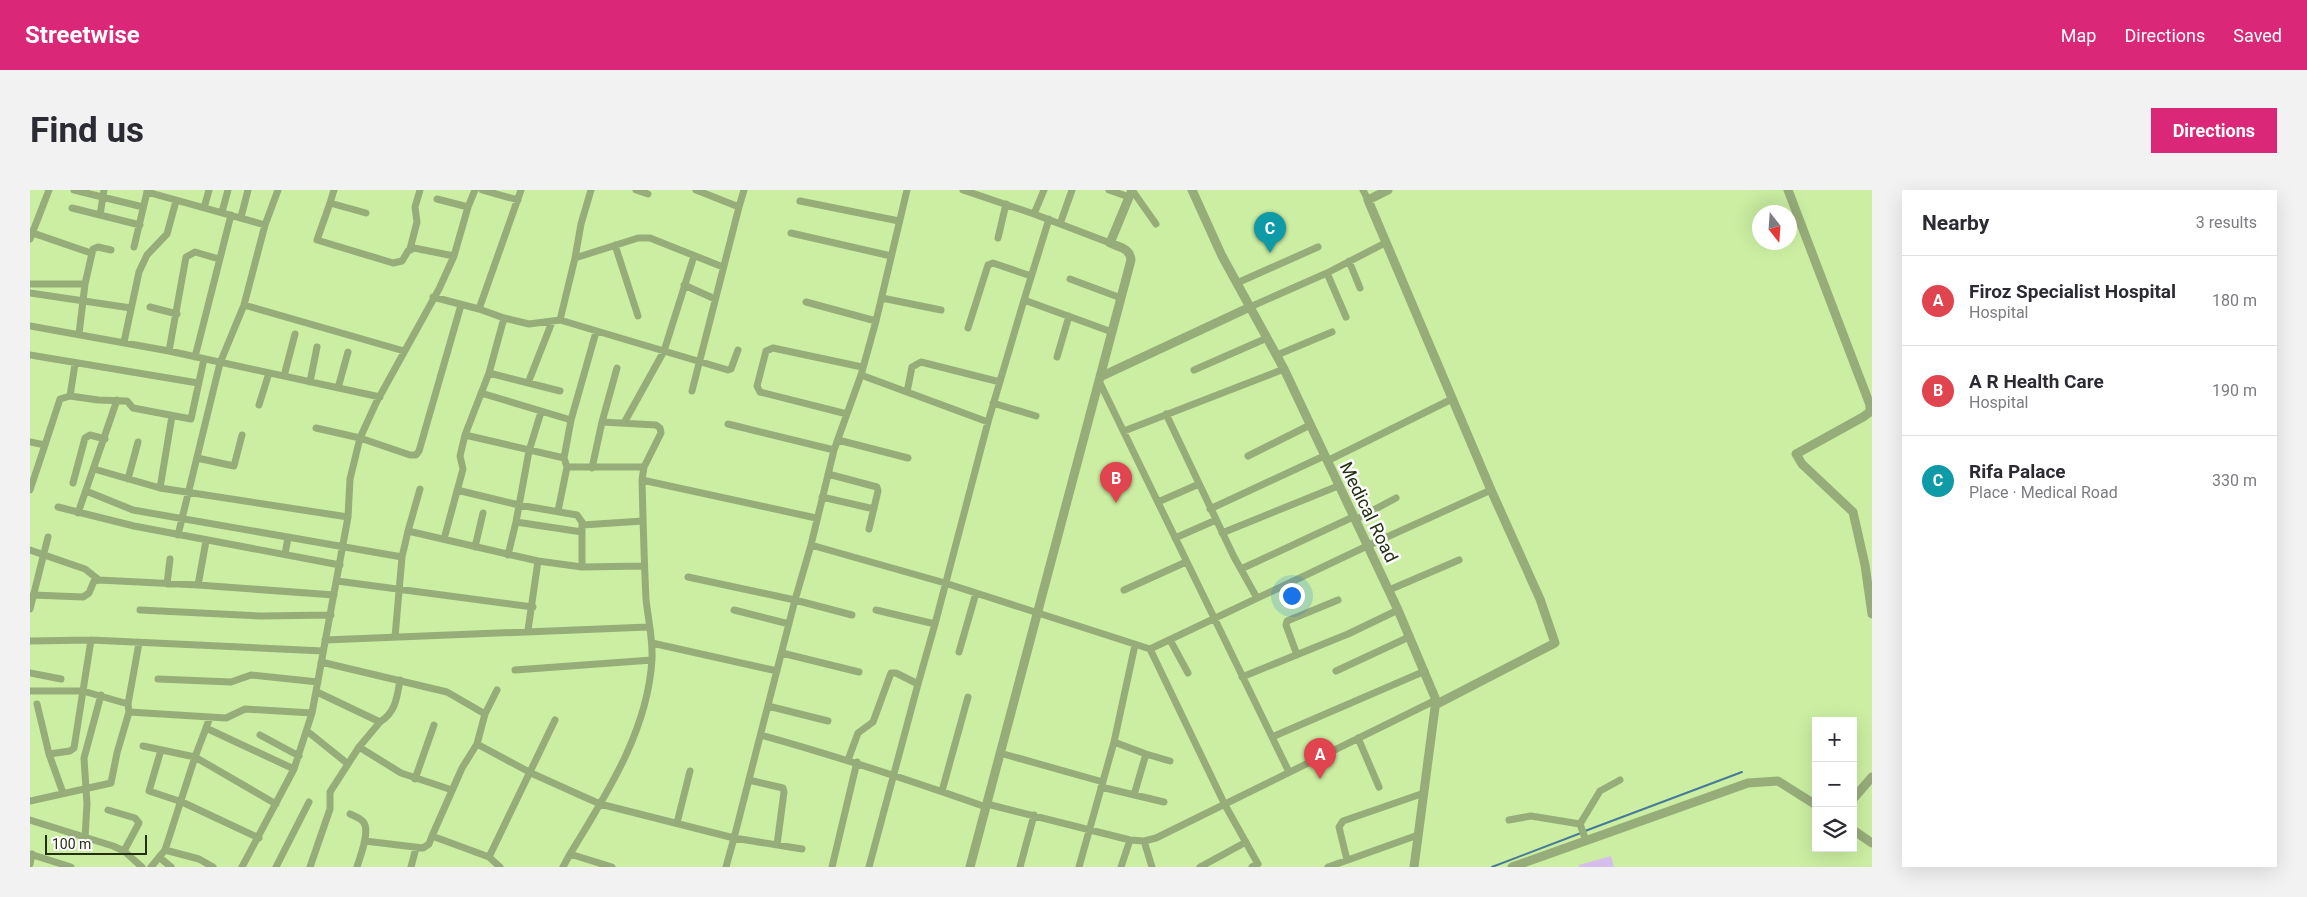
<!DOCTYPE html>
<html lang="en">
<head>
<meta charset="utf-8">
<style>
  body { margin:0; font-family:Roboto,sans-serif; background:#f2f2f3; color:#2b2b33 }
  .controls { position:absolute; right:15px; bottom:15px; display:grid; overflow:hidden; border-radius:0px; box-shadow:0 5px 20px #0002 }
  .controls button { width:45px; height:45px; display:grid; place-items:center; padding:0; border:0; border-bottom:1px solid #e1e1e2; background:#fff; color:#2b2b33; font:25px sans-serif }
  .compass { position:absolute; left:1722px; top:15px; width:45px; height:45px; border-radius:50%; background:#fff; box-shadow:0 5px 20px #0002; rotate:163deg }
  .scale { position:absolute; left:15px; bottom:12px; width:102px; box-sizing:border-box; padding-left:5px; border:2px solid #233011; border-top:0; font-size:14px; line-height:18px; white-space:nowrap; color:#233011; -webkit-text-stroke:4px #fff; paint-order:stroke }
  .you { position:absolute; left:1261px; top:405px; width:18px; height:18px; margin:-12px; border:4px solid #fff; border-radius:50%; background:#1a73e8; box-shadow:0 0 0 8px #1a73e833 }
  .badge { display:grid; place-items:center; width:32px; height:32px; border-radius:50%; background:#db2777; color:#fff; font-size:16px; font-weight:700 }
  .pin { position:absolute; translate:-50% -41px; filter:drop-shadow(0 1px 2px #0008) }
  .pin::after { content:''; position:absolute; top:26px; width:18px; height:15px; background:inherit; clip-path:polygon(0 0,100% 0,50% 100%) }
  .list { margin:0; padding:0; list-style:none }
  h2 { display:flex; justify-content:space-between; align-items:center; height:65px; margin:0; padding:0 20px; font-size:21px }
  h2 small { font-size:16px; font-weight:400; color:#7c7c81 }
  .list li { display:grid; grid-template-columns:32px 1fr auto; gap:15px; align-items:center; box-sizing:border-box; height:90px; padding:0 20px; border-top:1px solid #e1e1e2 }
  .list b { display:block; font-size:19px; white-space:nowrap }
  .list p { margin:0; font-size:16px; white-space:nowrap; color:#7c7c81 }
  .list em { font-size:16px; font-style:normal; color:#7c7c81 }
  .icon { flex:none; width:28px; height:28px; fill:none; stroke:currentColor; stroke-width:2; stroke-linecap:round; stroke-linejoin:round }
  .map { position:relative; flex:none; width:1842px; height:677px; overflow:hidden; border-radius:0px }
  header { display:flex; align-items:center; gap:30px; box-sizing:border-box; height:70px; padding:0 25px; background:#db2777; color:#fff }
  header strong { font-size:24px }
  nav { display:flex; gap:28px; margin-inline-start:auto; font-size:18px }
  .intro { display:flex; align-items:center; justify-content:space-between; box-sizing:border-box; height:120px; padding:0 30px }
  h1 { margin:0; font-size:35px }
  .button { padding:12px 22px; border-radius:0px; background:#db2777; color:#fff; font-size:18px; font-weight:700 }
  main { display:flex; gap:30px; padding:0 30px }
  aside { flex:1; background:#fff; border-radius:0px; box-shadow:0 5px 20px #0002 }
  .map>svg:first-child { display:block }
</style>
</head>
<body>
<header>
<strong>Streetwise</strong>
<nav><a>Map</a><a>Directions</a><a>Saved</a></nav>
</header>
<div class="intro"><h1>Find us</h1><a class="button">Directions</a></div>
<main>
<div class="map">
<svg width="1842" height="677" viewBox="0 0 1842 677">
  <rect width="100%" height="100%" fill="#cbeea2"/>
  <path fill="#d5bdec" d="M1581 666 1584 677H1549V675Z"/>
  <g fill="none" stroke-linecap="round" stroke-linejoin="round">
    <path stroke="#487999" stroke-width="2" d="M1555 641 1712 582
      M1462 677 1551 643"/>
    <path stroke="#96ad7a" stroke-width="7" d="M44 0 113 17
      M117 0V2L235 35 248 0
      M452 0 488 10
      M561 0 551 34 545 68 608 48H620L693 77
      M606 0 618 4
      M933 0 1004 24 1080 53
      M1079 0 1099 7
      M1102 0 1126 34
      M1333 0 1338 10
      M407 9 438 17 445 0
      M770 11 869 31
      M300 13 304 0
      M709 17 714 0
      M42 18 70 25 74 0
      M174 18 179 0
      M192 22 198 0
      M1004 24 1014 0
      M70 25 110 35
      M211 27 218 0
      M1030 34 1042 0
      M0 42 61 63
      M761 43 861 66
      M968 48 976 14
      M0 49 19 0
      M585 55 608 126
      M104 57 117 2
      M380 59 387 32 385 17 390 0
      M424 66 438 17
      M1319 71 1330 98
      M1297 83 1316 127
      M1040 89 1091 108
      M1207 93 1288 57
      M0 94H55L63 59 68 57 81 60
      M654 95 685 109
      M0 103 101 118
      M403 107 449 119
      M852 108 911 120
      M994 110 1019 29
      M776 112 846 131
      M214 115 374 161
      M120 117 147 124
      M1220 117 1297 83 1355 53
      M474 128 499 134 530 130 634 161 664 66
      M530 130 545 68
      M0 136 139 161 350 207
      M938 138 958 75 963 73 1001 86
      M49 144 55 94
      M94 152 109 82 117 65 137 44 146 11
      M139 161 156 67 165 62 189 69
      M0 165 168 193
      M1247 165 1302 142
      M165 167 201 25
      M1027 167 1039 126
      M1164 180 1237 148
      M459 183 530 201
      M831 185 958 232 994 110 1082 142
      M254 186 265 144
      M1069 191 1259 582
      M280 192 287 157
      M498 193 522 132
      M308 198 318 162
      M662 201 709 17 666 0
      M877 202 882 177 891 172 970 192
      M451 203 541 230 566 142
      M40 206 68 210 97 211 103 218 161 229 174 169
      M963 213 1006 226
      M229 215 239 183
      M817 224 730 202 727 196 735 165 736 161 743 158 832 177
      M1136 224 1204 367 1227 408
      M572 232 587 178
      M594 233 634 161 698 180 701 179 708 160
      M698 234 804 260
      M286 238 330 248 380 265H386L389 261 431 115
      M1094 241 1254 179
      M435 245 534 268 541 230
      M808 250 878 268
      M0 252 15 255 30 209 40 206 45 174
      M1218 266 1280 235
      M167 268 204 276 212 245
      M1297 271 1422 209
      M537 277H614L612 290C613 330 614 369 616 409 618 429 623 449 622 469 618 541 576 605 540 664
      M562 278 572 232 626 235 630 238 631 243 614 277
      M64 279 130 298 318 327
      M798 284 847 297 848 301 839 339
      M98 289 108 252
      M612 290 786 328
      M43 293 55 248 60 245 75 249
      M130 298 142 226
      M0 300 15 255
      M427 300 489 315 547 325 552 332V377
      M56 301 103 320 372 367 378 341 508 371 552 377 614 376
      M792 307 844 319
      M1128 312 1169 294
      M28 317 104 336 310 375
      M1180 319 1294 266
      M528 321 537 277 534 268
      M48 323 87 210
      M1325 330 1366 308
      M486 332 499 261 511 222
      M552 335 613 331
      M378 341 390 299
      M1192 343 1308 296
      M148 345 190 173 214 115 235 35
      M1145 348 1186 330
      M414 349 433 279 430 266 435 245 459 183 474 128 449 119 491 0
      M781 355 915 393 1120 459 1195 615 1228 674 1222 677
      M445 357 453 323
      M0 360 55 379 69 390
      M255 364 258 348
      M478 365 486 332 552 342
      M1211 379 1323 327
      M658 387 765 410 822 425
      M307 391 503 417
      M137 394 140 369
      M168 395 304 405
      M1094 400 1156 372
      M1359 400 1429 370
      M3 405 53 407 59 403 64 391 69 390 168 395 176 351
      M0 419 18 347
      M110 420 231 426 301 425
      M704 420 759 434
      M846 420 905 434 958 232
      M498 440 508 371
      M365 447 372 367
      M295 450 618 437
      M1140 450 1158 483
      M0 451 61 450 293 461
      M622 453 747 481
      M1120 459 1337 356 1461 300
      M929 462 946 403
      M752 463 829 482
      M1267 465 1256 435 1257 431 1308 410
      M291 472 417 502 455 524 467 500
      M485 480 622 470
      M1306 481 1379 447
      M0 483 31 489
      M1212 487 1318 444 1368 420
      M128 489 201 492 221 485 288 492
      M0 501H53L98 514 109 453
      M287 502 350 532 329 557 371 583 422 600
      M7 514 19 564 33 603
      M738 516 798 531
      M99 522 196 528 215 519 282 523
      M455 524 447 554 432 578 402 646 459 667
      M180 527 176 538 264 579
      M350 532C366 522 367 507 370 490
      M277 541 318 574
      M230 545 269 566
      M731 545C807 566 882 591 956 617
      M1242 547 1395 481
      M1328 548 1349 597
      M1084 552 1116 564 1104 605
      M447 554 501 583 570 614 704 648 696 677
      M113 556 165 567 246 614
      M131 560 119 601 152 612 229 648
      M970 563 1073 592
      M19 564 40 561 44 558 61 450
      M1116 564 1140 571
      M818 570 828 543 843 532 861 483H866L888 494 905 434
      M385 589 404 535
      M719 590 753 598 754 602 747 655
      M1071 597 1134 612
      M912 601 938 507
      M0 611 81 593 87 563 99 522 98 514
      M957 614 1100 650 1114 651 1126 648 1406 510
      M78 620 105 628 109 633 94 661
      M320 624C324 626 331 628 334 633 340 642 330 667 327 677
      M0 630 83 656 94 661 112 677
      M1479 630 1501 626 1550 634
      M647 633 660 581
      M55 648 57 614 54 568 71 505
      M335 651 393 658 399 654 402 646
      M1114 651 1122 677
      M1556 651 1550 634 1570 601 1590 590
      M772 659 704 648 765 410 781 355 804 260 831 185 846 131 877 0
      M135 660 169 669 183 677
      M0 664 41 677
      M129 667 141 677
      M1317 670 1309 637 1313 631 1394 603
      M0 674 2 664
      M121 677 135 660 165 567 176 538
      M212 677 264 579 282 523 318 327 320 289 330 248 346 213 409 99 424 66 384 58 378 61 372 71 363 73 287 50 300 13 336 23
      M246 677 279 612
      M280 677 300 619V602L329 557
      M381 677 386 658
      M470 677 459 667 525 530
      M533 677 540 664 582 677
      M802 677 827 572
      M839 677 888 494
      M990 677 1004 625
      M1049 677 1084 552 1105 455
      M1091 677 1100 650
      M1170 677 1216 652
      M1298 677 1388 645"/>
    <path stroke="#96ad7a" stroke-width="9" d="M1162 0 1192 66 1254 179 1368 420 1406 510 1384 677
      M1358 0 1338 10 1461 300 1510 409 1525 453 1407 514
      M1758 0 1840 215V222L1833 227 1766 264 1772 274 1823 322 1835 375 1842 424
      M1070 187 1101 70C1100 58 1089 57 1080 53L1102 0
      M1823 609 1842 587
      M1823 640 1842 653
      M940 677 1070 187 1220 117
      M1482 677 1718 593 1748 591 1786 615"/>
  </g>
  <g text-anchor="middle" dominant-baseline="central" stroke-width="5" stroke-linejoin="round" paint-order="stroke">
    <g font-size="18" fill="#233011" stroke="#fff">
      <text transform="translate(1339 322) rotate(64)">Medical Road</text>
    </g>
  </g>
</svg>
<div class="controls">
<button>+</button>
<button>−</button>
<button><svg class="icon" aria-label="layers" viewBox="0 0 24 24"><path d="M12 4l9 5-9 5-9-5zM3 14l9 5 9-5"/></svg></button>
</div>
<svg class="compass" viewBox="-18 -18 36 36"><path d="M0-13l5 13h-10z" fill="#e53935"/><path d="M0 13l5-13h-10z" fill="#7c7c81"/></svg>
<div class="scale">100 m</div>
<div class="you"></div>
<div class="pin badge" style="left:1290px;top:589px;background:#e0444e">A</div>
<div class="pin badge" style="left:1086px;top:313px;background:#e0444e">B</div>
<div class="pin badge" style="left:1240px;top:63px;background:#0f9aa8">C</div>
</div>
<aside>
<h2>Nearby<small>3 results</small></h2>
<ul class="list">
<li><span class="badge" style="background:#e0444e">A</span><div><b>Firoz Specialist Hospital</b><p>Hospital</p></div><em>180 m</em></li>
<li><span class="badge" style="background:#e0444e">B</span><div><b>A R Health Care</b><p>Hospital</p></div><em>190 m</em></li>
<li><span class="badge" style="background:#0f9aa8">C</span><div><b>Rifa Palace</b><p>Place · Medical Road</p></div><em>330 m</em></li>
</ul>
</aside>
</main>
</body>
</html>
